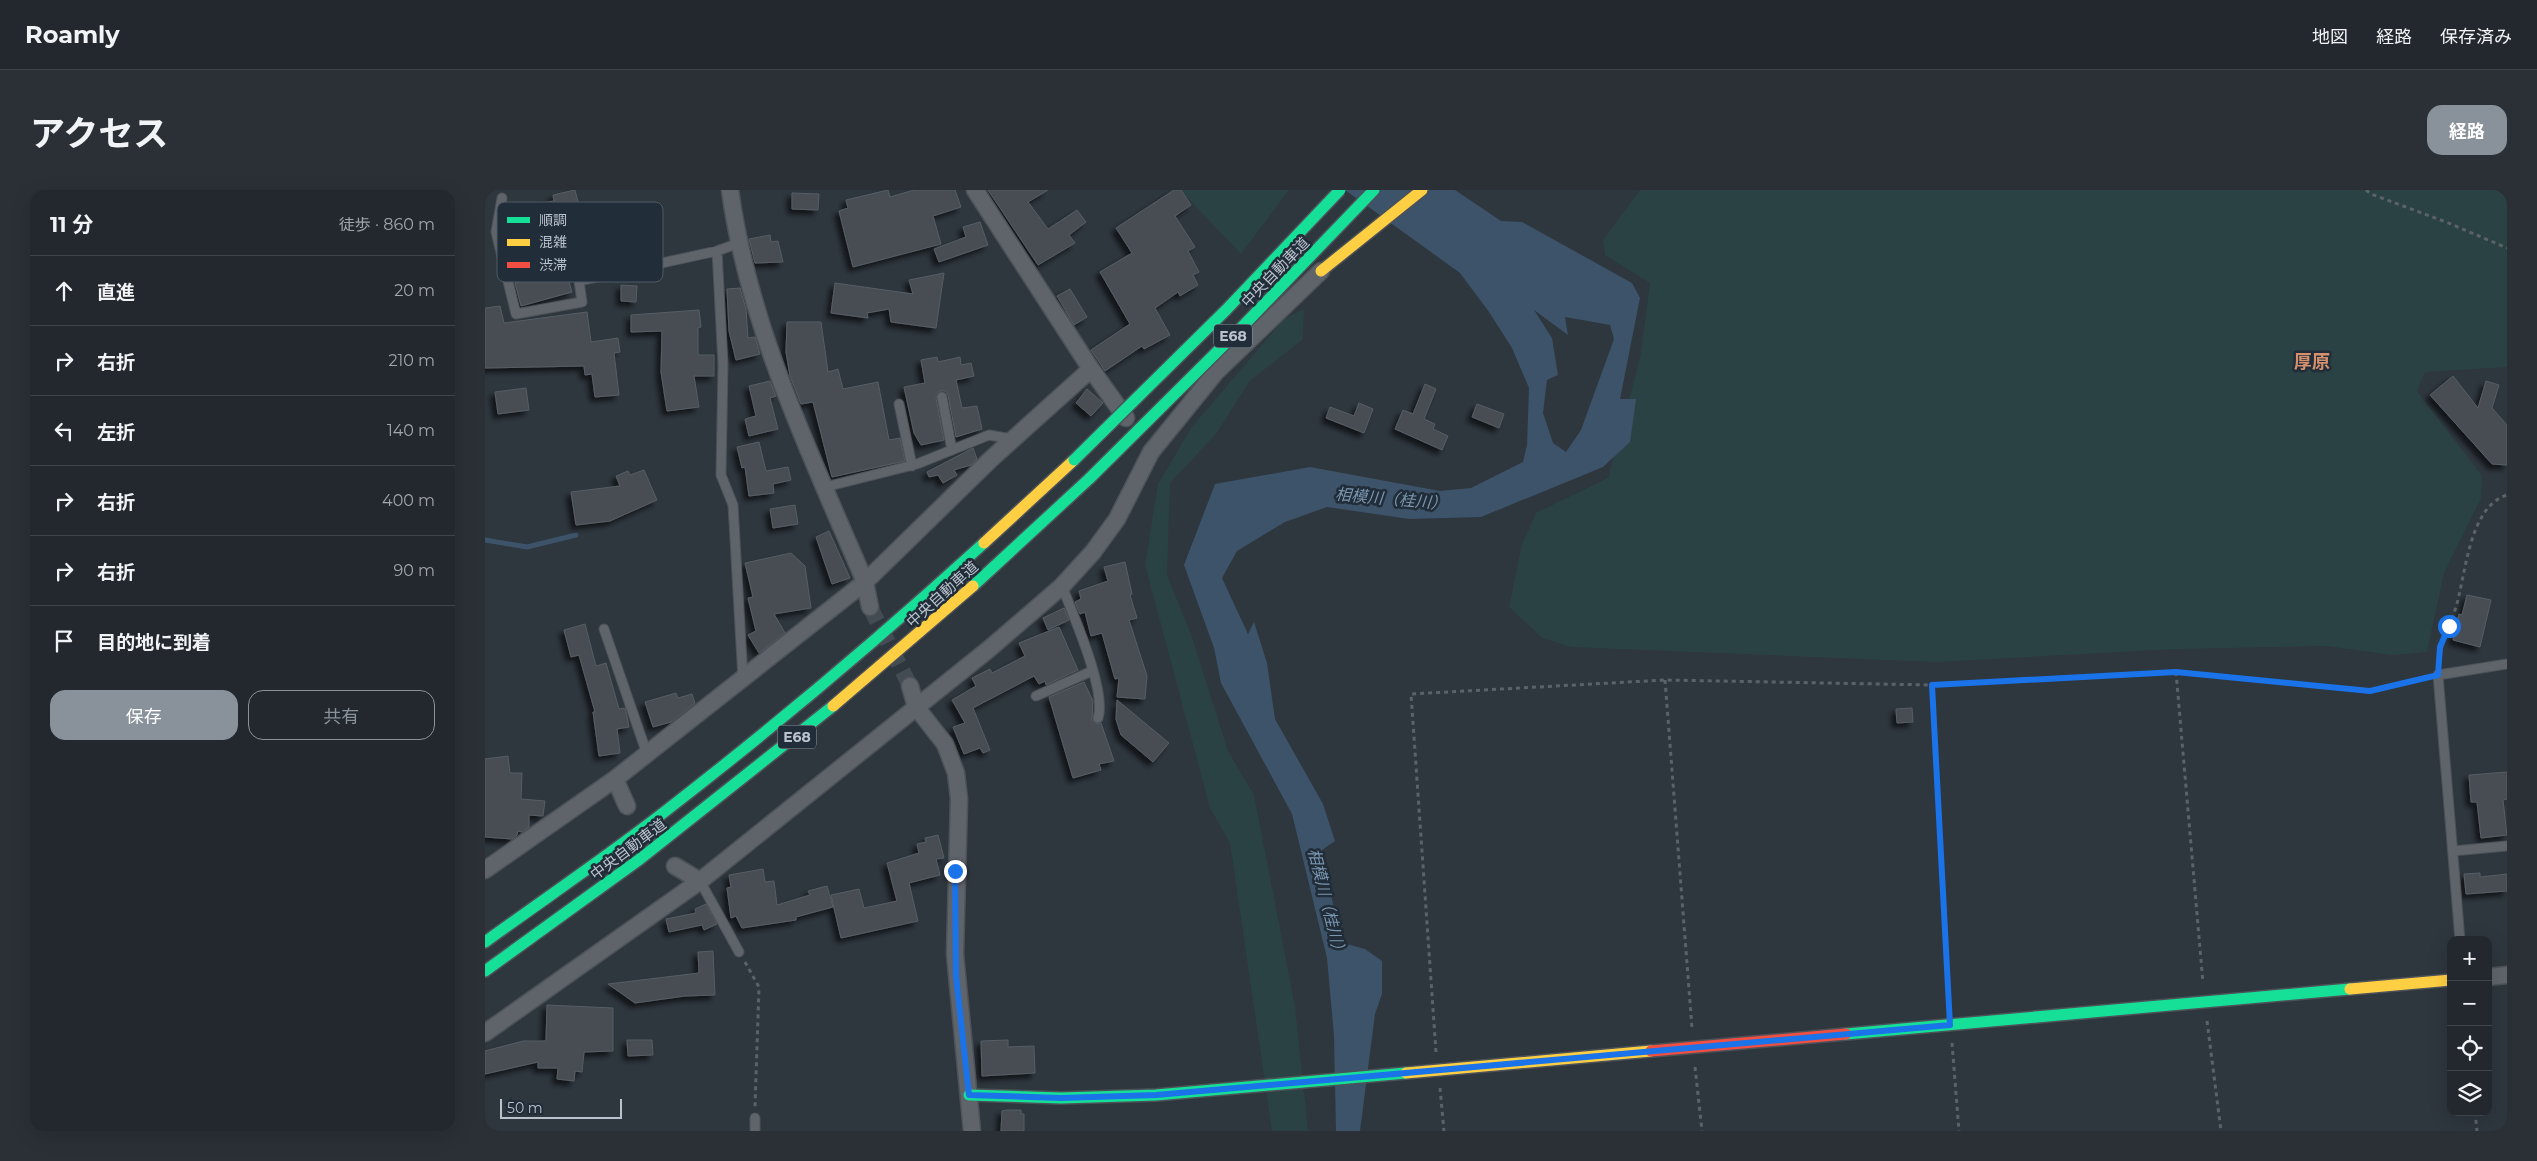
<!DOCTYPE html>
<html lang="ja">
<head>
<meta charset="utf-8">
<style>
  body { margin:0; font-family:Montserrat,"Noto Sans JP",sans-serif; background:#2a3036; color:#f1f3f6 }
  .controls { position:absolute; right:15px; bottom:15px; display:grid; overflow:hidden; border-radius:10px; box-shadow:0 5px 20px #0002 }
  .controls button { width:45px; height:45px; display:grid; place-items:center; padding:0; border:0; border-bottom:1px solid #3f444a; background:#22282e; color:#f1f3f6; font:25px sans-serif }
  .scale { position:absolute; left:15px; bottom:12px; width:122px; box-sizing:border-box; padding-left:5px; border:2px solid #bac3cd; border-top:0; font-size:14px; line-height:18px; white-space:nowrap; color:#bac3cd; -webkit-text-stroke:4px #212d39; paint-order:stroke }
  .stop { position:absolute; width:15px; height:15px; margin:-11px; border:4px solid #1a73e8; border-radius:50%; background:#fff }
  .stop.end { background:#1a73e8; border-color:#fff; box-shadow:0 1px 5px #0008 }
  .list { margin:0; padding:0; list-style:none }
  h2 { display:flex; justify-content:space-between; align-items:center; height:65px; margin:0; padding:0 20px; font-size:21px }
  h2 small { font-size:16px; font-weight:400; color:#a2a6aa }
  .list li { display:grid; grid-template-columns:32px 1fr auto; gap:15px; align-items:center; box-sizing:border-box; height:70px; padding:0 20px; border-top:1px solid #3f444a }
  .list b { display:block; font-size:19px; white-space:nowrap }
  .list em { font-size:16px; font-style:normal; color:#a2a6aa }
  .actions { display:flex; gap:10px; padding:15px 20px }
  .actions a { flex:1; padding:11px 0; border:1px solid #89929b; border-radius:15px; text-align:center; font-size:18px; color:#89929b }
  .actions .main { background:#89929b; color:#fff }
  .icon { flex:none; width:28px; height:28px; fill:none; stroke:currentColor; stroke-width:2; stroke-linecap:round; stroke-linejoin:round }
  .map { position:relative; flex:none; width:2022px; height:941px; overflow:hidden; border-radius:15px }
  header { display:flex; align-items:center; gap:30px; box-sizing:border-box; height:70px; padding:0 25px; background:#22282e; border-bottom:1px solid #3f444a }
  header strong { font-size:24px }
  nav { display:flex; gap:28px; margin-inline-start:auto; font-size:18px }
  .intro { display:flex; align-items:center; justify-content:space-between; box-sizing:border-box; height:120px; padding:0 30px }
  h1 { margin:0; font-size:35px }
  .button { padding:12px 22px; border-radius:15px; background:#89929b; color:#fff; font-size:18px; font-weight:700 }
  main { display:flex; gap:30px; padding:0 30px }
  aside { flex:1; background:#22282e; border-radius:15px; box-shadow:0 5px 20px #0002 }
  .map>svg:first-child { display:block }
</style>
</head>
<body>
<header>
<strong>Roamly</strong>
<nav><a>地図</a><a>経路</a><a>保存済み</a></nav>
</header>
<div class="intro"><h1>アクセス</h1><a class="button">経路</a></div>
<main>
<aside>
<h2>11 分<small>徒歩 · 860 m</small></h2>
<ul class="list">
<li><svg class="icon" aria-label="ahead" viewBox="0 0 24 24"><path d="M12 20V5M6 11l6-6 6 6"/></svg><div><b>直進</b></div><em>20 m</em></li>
<li><svg class="icon" aria-label="right" viewBox="0 0 24 24"><path d="M7 20v-9h11M14 6l5 5-5 5"/></svg><div><b>右折</b></div><em>210 m</em></li>
<li><svg class="icon" aria-label="left" viewBox="0 0 24 24"><path d="M17 20v-9H6M10 6l-5 5 5 5"/></svg><div><b>左折</b></div><em>140 m</em></li>
<li><svg class="icon" aria-label="right" viewBox="0 0 24 24"><path d="M7 20v-9h11M14 6l5 5-5 5"/></svg><div><b>右折</b></div><em>400 m</em></li>
<li><svg class="icon" aria-label="right" viewBox="0 0 24 24"><path d="M7 20v-9h11M14 6l5 5-5 5"/></svg><div><b>右折</b></div><em>90 m</em></li>
<li><svg class="icon" aria-label="arrive" viewBox="0 0 24 24"><path d="M6 21V4h12l-3 4 3 4H6"/></svg><div><b>目的地に到着</b></div></li>
</ul>
<div class="actions"><a class="main">保存</a><a>共有</a></div>
</aside>
<div class="map">
<svg width="2022" height="941" viewBox="0 0 2022 941">
  <defs>
    <filter id="shadow"><feDropShadow dx="-4.5" dy="4.5" stdDeviation="2.5" flood-color="#0009"/></filter>
  </defs>
  <rect width="100%" height="100%" fill="#2e363e"/>
  <path fill="#2b4244" d="M695 0H804L756 64Z
    M1155 0H2022V177L1940 182 1932 201 1997 286 1996 308 1959 383 1942 462 1907 465 1842 456 1692 459 1450 472 1086 457 1057 448 1024 417 1037 354 1051 323 1123 288 1155 168 1165 93 1120 65 1118 50Z
    M819 119 818 149 765 191 731 244 685 293 682 385 706 444 743 561 769 605 810 816 823 941H787L745 653 725 618 660 375 673 294 706 238 799 129Z"/>
  <path fill="#3d5369" fill-rule="evenodd" d="M860 0H970L1016 31 1037 32 1147 93 1155 108 1135 209H1151L1145 252 1118 277 996 327 924 329 842 317 800 332 752 361 737 388 763 444 769 432 782 473 790 529 838 614 850 651 837 660 844 698 858 753 880 759 897 771V804L890 824 875 941H851L849 846 842 768 807 624 736 493 729 458 699 375 730 294 825 277 955 301 986 298 1038 272 1042 255 1044 198 1027 158 1004 122 975 83ZM1049 120 1083 145 1080 127 1125 135 1129 149 1096 240 1081 262 1068 253 1058 223 1062 190 1073 185 1067 148Z"/>
  <g fill="none" stroke-linecap="round" stroke-linejoin="round">
    <path stroke="#3d5369" stroke-width="5" d="M0 350 42 357 91 345"/>
  </g>
  <path fill="#474d53" stroke="#575e65" filter="url(#shadow)" d="M90 0 94 16 87 18 94 43 105 40 110 57 76 66 87 102 36 116 30 93 36 91 28 62 33 61 25 18 69 11 68 5Z
    M403 0 405 7 429 0H470L476 17 448 26 456 54 368 77 354 21 363 18 361 10Z
    M503 0H563L543 12 563 39 592 20 601 32 584 45 590 53 553 75Z
    M689 0H696L706 15 690 26 710 57 703 61 714 82 708 85 713 95 695 106 693 102 670 118 685 145 659 159 657 156 620 181 606 160 645 134 615 82 647 63 631 38Z
    M307 3 334 4 333 20 307 19Z
    M495 32 503 55 454 72 449 59 481 47 478 37Z
    M285 45 286 52 293 51 298 72 270 73 264 49Z
    M459 83 451 138 406 132 404 119 382 123 383 128 346 123 350 93 428 104 424 90Z
    M136 95 152 96 151 112 136 111Z
    M255 98 261 119 263 148 270 147 275 164 251 170 244 141 242 99Z
    M585 99 602 127 589 135 572 106Z
    M15 116 19 133 102 122 106 152 133 148 135 162 129 163 134 205 110 207 107 184 100 185 99 176 0 178V118Z
    M214 120 216 137 213 138V165H229V186H209L214 217 182 221 176 182 177 141 146 142V125Z
    M302 132H336L343 182 353 179 358 199 393 192 404 250 415 248 420 271 347 287 328 212 316 214 305 186 301 162Z
    M452 167 453 172 475 167 476 175 486 173 489 186 471 190 477 218 492 216 497 239 471 247 463 205 460 201H455L451 208 459 250 436 255 429 243 419 197 440 193 436 170Z
    M1968 186 1993 218 2001 191 2014 195 2007 218 2022 235V275L2007 274 1945 205Z
    M285 191 291 206 285 208 293 239 264 246 260 229 271 226 264 196Z
    M940 194 951 199 939 229 950 234 948 239 963 246 957 260 910 239 918 220 928 224Z
    M41 198 44 220 13 224 10 202Z
    M602 199 618 213 606 226 591 213Z
    M874 213 888 219 879 243 841 228 845 217 869 226Z
    M992 214 1019 224 1014 238 987 227Z
    M274 252 281 281 303 277 306 290 288 294 289 303 264 306 260 277 257 278 252 257Z
    M488 258 492 269 486 275 469 280 472 285 458 293 453 285 444 287 442 282Z
    M159 280 172 310 125 331 91 335 86 302 135 296 131 286 143 281 145 285Z
    M310 315 313 334 288 338 285 319Z
    M344 341 365 388 347 394 331 347Z
    M306 363 320 376 326 418 289 424 300 443 274 463 263 445 271 441 263 408 268 407 260 373Z
    M640 372 647 404 645 405 652 428 644 430 662 486 660 509 632 507 634 488 630 489 617 443 606 446 600 422 595 424 590 412 596 409 594 401 623 391 619 377Z
    M1982 405 2006 410 1995 457 1968 450 1974 424 1977 425Z
    M579 418 584 430 563 440 558 428Z
    M100 434 111 476 121 473 134 519 140 518 142 526 144 537 132 539 135 563 114 566 108 522H110L94 465 86 467 79 440Z
    M574 437 593 480 561 495 560 491 554 494 549 486 488 518 505 560 498 563 495 558 479 564 468 537 480 533 467 510 491 496 487 488 505 479 507 483 540 466 534 453Z
    M599 492 608 511 607 530 612 534 616 533 629 571 614 574 616 580 588 588 564 507Z
    M191 503 193 508 207 504 210 513 186 532 168 537 160 512Z
    M632 510 684 553 668 572 636 545 631 529Z
    M1427 518 1428 532 1412 533 1411 519Z
    M23 566 25 583H37L36 609 60 611 58 626 44 625V637L37 642 33 641 32 645 27 649 0 647V569Z
    M2022 582V609L2018 610 2022 645 1996 648 1992 612H1986L1984 585Z
    M453 645 459 668 451 669 455 685 424 693 433 731 356 748 346 705 374 699 379 718 412 711 402 673 434 663 432 654 441 652 440 648Z
    M278 679 280 692 289 691 292 715 325 705 323 701 342 696 348 717 311 727V730L257 738 251 726 246 728 242 698 246 697 244 685Z
    M1995 683V687L2022 684V701L1981 704 1979 684Z
    M221 714 232 734 219 740 217 735 184 742 181 729 211 723 210 719Z
    M228 761 230 805 200 806 150 813 123 794 214 783 213 762Z
    M62 815 128 818V861L99 862 97 882 90 881 89 891 72 889 73 878H53V872L0 884V861L38 851H61Z
    M142 850H167L168 865 143 866Z
    M523 850V857L549 856 550 883 497 886 496 851Z
    M522 920H536V924H539V941H516L517 921Z"/>
  <g fill="none" stroke-linecap="round" stroke-linejoin="round">
    <path stroke="#434b53" stroke-width="16" stroke-dasharray="16 8" stroke-linecap="butt" d="M385 417 425 496"/>
    <defs>
      <path id="lane" d="M17 8 11 42 31 124 97 112 94 91 232 61 254 53
        M232 61 238 174 236 285 248 315 258 489
        M457 207 467 260
        M414 214 427 276
        M340 297 432 274 504 245 527 249
        M577 396C588 425 622 501 613 528
        M119 439 162 564
        M551 506 607 481
        M1968 661 2022 656
        M215 691 254 762
        M1975 750 1953 485 2022 474
        M270 941V928"/>
      <path id="street" d="M245 0C264 138 326 265 380 392L385 417
        M490 0 606 179 641 228
        M425 496 431 517 460 554 471 583 474 609 470 764 487 941
        M130 589 142 616
        M190 676 215 691
        M0 680 130 589 380 392 506 269 606 179
        M2003 787 2022 785
        M0 843 215 691 504 459 577 396 608 362 632 329 666 262 731 182 836 81"/>
      <path id="fast" d="M488 396 605 288
        M0 752C62 707 126 664 187 616 294 533 398 445 499 353
        M0 781 155 669 348 516
        M1361 844 1865 799
        M484 905 576 908 671 905 921 883"/>
      <path id="slow" d="M836 81 937 0
        M499 353 589 270
        M348 516 488 396
        M1865 799 1966 790
        M921 883 1166 861"/>
      <path id="jam" d="M1166 861 1361 844"/>
    </defs>
    <use href="#lane" stroke="#4d5258" stroke-width="11"/>
    <use href="#street" stroke="#4d5258" stroke-width="19"/>
    <use href="#fast" stroke="#4d5258" stroke-width="14"/>
    <use href="#slow" stroke="#4d5258" stroke-width="14"/>
    <use href="#jam" stroke="#4d5258" stroke-width="14"/>
    <path stroke="#5c6368" stroke-width="3" stroke-dasharray="4 4" stroke-linecap="butt" d="M1881 0 1886 4 1961 32 2022 58
      M1954 475C1955 453 1964 440 1970 420 1981 387 1983 317 2022 305
      M1691 482 1718 793
      M1180 490 1207 838
      M1447 495 1464 817
      M260 772 274 797 270 917
      M1722 831 1736 941
      M1467 853 1474 941
      M951 862 926 504 1180 490 1447 495 1691 482 1885 501 1943 488
      M1210 877 1217 941
      M955 898 959 941
      M1990 922 1992 941"/>
    <use href="#lane" stroke="#5f646b" stroke-width="9"/>
    <use href="#street" stroke="#5f646b" stroke-width="16"/>
    <use href="#fast" stroke="#16e098" stroke-width="11"/>
    <use href="#slow" stroke="#ffcf43" stroke-width="11"/>
    <use href="#jam" stroke="#f24e42" stroke-width="11"/>
    <defs>
      <path id="fast-bridge" d="M589 270 741 120 855 0
        M605 288 758 136 889 0"/>
    </defs>
    <use href="#fast-bridge" stroke="#4b5259" stroke-width="14" stroke-linecap="butt"/>
    <use href="#fast-bridge" stroke="#16e098" stroke-width="11"/>
  </g>
  <g fill="none" stroke-linecap="round" stroke-linejoin="round">
    <path stroke="#1a73e8" stroke-width="6" d="M470 681 471 786 484 905 576 908 671 905 1465 835 1447 495 1691 482 1885 501 1953 485 1955 457 1964 436"/>
  </g>
  <g text-anchor="middle" dominant-baseline="central" stroke-width="5" stroke-linejoin="round" paint-order="stroke">
    <g fill="#212d39" stroke="#8c96a1" stroke-width="1">
      <rect x="729" y="134.5" width="38" height="23" rx="4"/>
      <rect x="293" y="535.5" width="38" height="23" rx="4"/>
    </g>
    <g font-size="14" font-weight="bold" fill="#bac3cd">
      <text x="748" y="146">E68</text>
      <text x="312" y="547">E68</text>
    </g>
    <g font-size="15" fill="#bac3cd" stroke="#212d39">
      <text transform="translate(790 82) rotate(-46)">中央自動車道</text>
      <text transform="translate(457 404) rotate(-42)">中央自動車道</text>
      <text transform="translate(143 659) rotate(-37)">中央自動車道</text>
    </g>
    <g font-size="16" font-style="italic" fill="#7b96af" stroke="#212d39">
      <text transform="translate(906 309) rotate(5)">相模川（桂川）</text>
      <text transform="translate(842 713) rotate(76)">相模川（桂川）</text>
    </g>
    <g font-size="18" font-weight="bold" fill="#d5906d" stroke="#212d39">
      <text x="1827" y="172">厚原</text>
    </g>
  </g>
  <rect x="12" y="12" width="166" height="80" rx="8" fill="#212d39" stroke="#4f5a65" stroke-width="1"/>
  <rect x="22" y="27" width="23" height="6" fill="#16e098"/>
  <rect x="22" y="49" width="23" height="7" fill="#ffcf43"/>
  <rect x="22" y="72" width="23" height="6" fill="#f24e42"/>
  <g font-size="14" fill="#bac3cd">
    <text x="54" y="35">順調</text>
    <text x="54" y="57">混雑</text>
    <text x="54" y="80">渋滞</text>
  </g>
</svg>
<div class="controls">
<button>+</button>
<button>−</button>
<button><svg class="icon" aria-label="locate" viewBox="0 0 24 24"><circle cx="12" cy="12" r="6"/><path d="M12 2v4M12 18v4M2 12h4M18 12h4"/></svg></button>
<button><svg class="icon" aria-label="layers" viewBox="0 0 24 24"><path d="M12 4l9 5-9 5-9-5zM3 14l9 5 9-5"/></svg></button>
</div>
<div class="scale">50 m</div>
<div class="stop" style="left:1964px;top:436px"></div>
<div class="stop end" style="left:470px;top:681px"></div>
</div>
</main>
</body>
</html>
